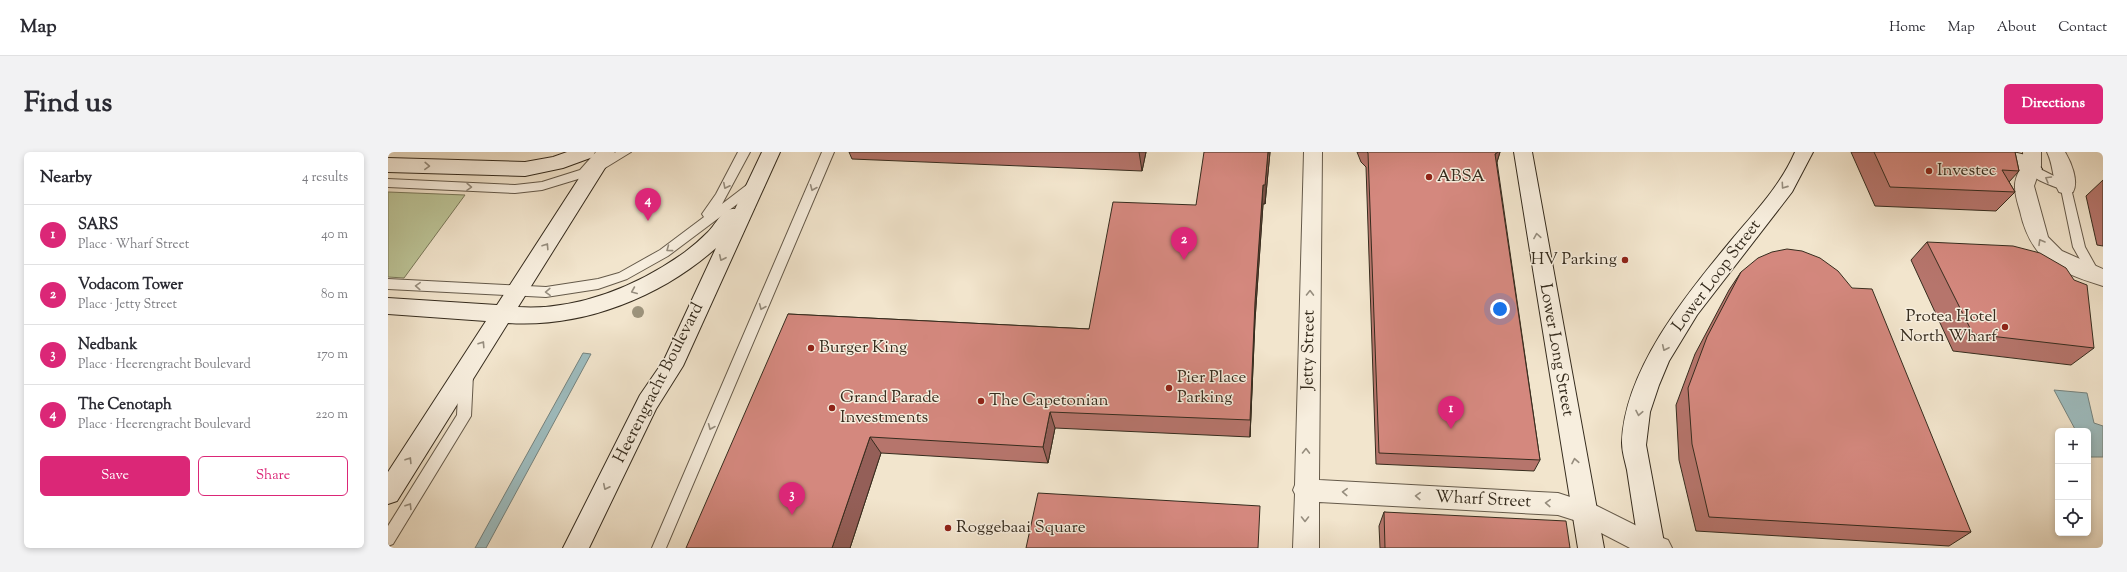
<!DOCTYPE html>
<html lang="en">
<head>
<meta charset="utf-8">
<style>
  body { margin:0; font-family:"Sorts Mill Goudy",serif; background:#f2f2f3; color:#2b2b33 }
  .controls { position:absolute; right:12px; bottom:12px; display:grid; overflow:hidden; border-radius:6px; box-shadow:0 2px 6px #0003 }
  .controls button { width:36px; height:36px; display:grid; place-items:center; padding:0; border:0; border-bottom:1px solid #e1e1e2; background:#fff; color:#2b2b33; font:20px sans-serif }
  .you { position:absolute; left:1112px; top:157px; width:14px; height:14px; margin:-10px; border:3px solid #fff; border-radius:50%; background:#1a73e8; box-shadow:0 0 0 6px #1a73e833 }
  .badge { display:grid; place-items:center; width:26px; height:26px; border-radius:50%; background:#db2777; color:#fff; font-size:13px; font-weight:700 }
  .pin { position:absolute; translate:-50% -33px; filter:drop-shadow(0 1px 2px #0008) }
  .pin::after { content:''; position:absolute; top:21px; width:14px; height:12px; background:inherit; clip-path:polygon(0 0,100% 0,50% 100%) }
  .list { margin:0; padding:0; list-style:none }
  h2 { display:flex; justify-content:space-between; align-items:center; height:52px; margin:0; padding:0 16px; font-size:17px }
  h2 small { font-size:13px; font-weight:400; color:#7c7c81 }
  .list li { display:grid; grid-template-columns:26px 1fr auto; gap:12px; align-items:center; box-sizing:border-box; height:60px; padding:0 16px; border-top:1px solid #e1e1e2 }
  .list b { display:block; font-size:15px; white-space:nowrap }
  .list p { margin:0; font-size:13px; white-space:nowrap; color:#7c7c81 }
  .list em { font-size:13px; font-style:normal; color:#7c7c81 }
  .actions { display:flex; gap:8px; padding:12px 16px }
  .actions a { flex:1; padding:9px 0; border:1px solid #db2777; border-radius:6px; text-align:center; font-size:14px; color:#db2777 }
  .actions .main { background:#db2777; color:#fff }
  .icon { flex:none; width:22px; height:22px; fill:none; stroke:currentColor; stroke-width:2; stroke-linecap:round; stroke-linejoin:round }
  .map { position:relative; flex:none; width:1715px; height:396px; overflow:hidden; border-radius:6px }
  header { display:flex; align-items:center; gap:24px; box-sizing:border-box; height:56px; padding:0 20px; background:#fff; border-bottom:1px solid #e1e1e2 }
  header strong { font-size:19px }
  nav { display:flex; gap:22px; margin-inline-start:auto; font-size:14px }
  .intro { display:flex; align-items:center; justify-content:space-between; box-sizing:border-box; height:96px; padding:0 24px }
  h1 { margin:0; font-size:28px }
  .button { padding:10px 18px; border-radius:6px; background:#db2777; color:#fff; font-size:14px; font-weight:700 }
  main { display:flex; gap:24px; padding:0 24px }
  aside { flex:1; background:#fff; border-radius:6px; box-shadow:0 2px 6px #0003 }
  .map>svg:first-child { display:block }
</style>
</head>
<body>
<header>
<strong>Map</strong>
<nav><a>Home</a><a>Map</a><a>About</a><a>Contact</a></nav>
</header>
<div class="intro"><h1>Find us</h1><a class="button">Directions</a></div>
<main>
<aside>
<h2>Nearby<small>4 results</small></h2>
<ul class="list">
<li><span class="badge">1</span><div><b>SARS</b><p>Place · Wharf Street</p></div><em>40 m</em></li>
<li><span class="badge">2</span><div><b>Vodacom Tower</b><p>Place · Jetty Street</p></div><em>80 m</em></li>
<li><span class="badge">3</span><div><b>Nedbank</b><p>Place · Heerengracht Boulevard</p></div><em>170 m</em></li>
<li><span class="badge">4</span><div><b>The Cenotaph</b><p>Place · Heerengracht Boulevard</p></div><em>220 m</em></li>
</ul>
<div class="actions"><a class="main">Save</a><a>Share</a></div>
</aside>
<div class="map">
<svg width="1715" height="396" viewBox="0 0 1715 396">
  <rect width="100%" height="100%" fill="#f2e5cd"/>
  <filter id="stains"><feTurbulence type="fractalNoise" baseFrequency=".005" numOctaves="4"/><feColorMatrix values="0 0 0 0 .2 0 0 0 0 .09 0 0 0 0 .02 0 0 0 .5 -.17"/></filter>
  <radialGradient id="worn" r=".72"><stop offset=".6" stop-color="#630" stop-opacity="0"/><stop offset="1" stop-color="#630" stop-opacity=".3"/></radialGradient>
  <path fill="#bcc497" stroke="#79785a" d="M0 40 77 43 16 126 0 125Z"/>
  <path fill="#9ebdc0" stroke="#74837f" d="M195 201 203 202 98 396H87Z
    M1666 238 1699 241 1706 271 1715 274V305H1701L1700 279H1688Z"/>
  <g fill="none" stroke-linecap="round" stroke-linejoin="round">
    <defs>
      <path id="lane" d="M208 0H220L213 8 228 0H243L212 19H204L200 24 154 38 127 41 0 35V27L127 33 154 30 192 18Z
        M350 0H362L334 52 364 29H372L374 32 372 35 280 104 239 127 210 137 158 145 0 137V127L158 135 210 127 231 121 272 98 316 65 314 62 328 42Z
        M434 0H446L278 396H264Z
        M1644 13 1682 32 1697 95 1712 122 1710 125H1702L1685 95 1673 37C1662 33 1645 28 1638 17L1640 14Z
        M78 217 83 219 85 223 83 264 5 392 0 394V374L69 263 71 223 73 219Z"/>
      <path id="street" d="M916 0H934L931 328 1170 341 1207 353 1267 383 1280 388 1284 396H1242L1192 370 1170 363 931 350V396H905L907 342 905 338 907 333Z
        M1635 0H1653V14L1646 34 1660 85 1674 99 1715 117V134C1670 120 1643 109 1632 59 1630 52 1627 43 1627 35 1626 24 1636 14 1635 0Z
        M1659 0H1677C1683 10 1691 29 1685 40L1678 42 1671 40C1664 28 1666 14 1659 0Z"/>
      <path id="secondary" d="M179 0H207L205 5 175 16 137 24 0 20V6L137 10 165 5Z
        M208 0H227L130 155C189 159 250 134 297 100 305 94 313 87 320 80 326 74 331 64 338 59 340 57 344 57 347 57L374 0H392L295 214 268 257 201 396H175L252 243 276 208 328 96C273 145 195 176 120 171L9 349 0 352V320L98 169 0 162V146L109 153Z
        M1126 0H1144L1216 396H1190Z
        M1407 0H1425L1404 40 1309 163 1281 209 1271 233 1262 260 1258 293 1277 396H1251C1247 370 1243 344 1239 318 1237 309 1234 300 1234 291 1236 219 1297 144 1341 91 1365 62 1392 35 1407 0Z
        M1613 0C1629 0 1644 1 1654 17L1651 22C1636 26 1620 12 1613 0Z"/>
    </defs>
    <use href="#lane" stroke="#655a4a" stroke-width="2"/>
    <use href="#street" stroke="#655a4a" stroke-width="2"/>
    <use href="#secondary" stroke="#362c1e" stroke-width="2"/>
    <use href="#lane" fill="#f7eede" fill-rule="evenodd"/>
    <use href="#street" fill="#f7eede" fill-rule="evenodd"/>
    <use href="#secondary" fill="#f7eede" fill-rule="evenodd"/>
  </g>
  <circle fill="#9d947d" cx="250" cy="160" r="6"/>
  <path fill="#b6756c" stroke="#362c1e" d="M461 0H758L754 19 464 7Z
    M882 0 877 52H875L867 168 862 285 667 276 660 311 493 301 462 396 400 162 701 177 808 53Z
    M969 0H1112L1109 10 1152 308 1146 319 988 312 978 15 973 10Z
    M1463 0H1627L1631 19 1621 30 1627 40 1608 59 1487 54Z
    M1715 28V94L1709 93 1698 44Z
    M1539 90 1706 196 1683 213 1565 199 1523 108Z
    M1353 120 1583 380 1561 394 1308 379 1291 308 1288 253 1307 202 1341 138Z
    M996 360 1182 396H992L991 374Z"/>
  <path fill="#945f58" stroke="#362c1e" d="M751 0H758L754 19Z
    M880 0H882L877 52V33Z
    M1110 0H1112L1108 13 1107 2Z
    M875 33V52L867 168 862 285 867 150Z
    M662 260 667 276 660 311 655 295Z
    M482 285 493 301 462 396H444Z"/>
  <path fill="#d4887e" stroke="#362c1e" d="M816 0H880L877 33H875L867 150 862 268 662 260 655 295 482 285 444 396H298L400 162 701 177 725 50 808 53Z
    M979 0H1110L1107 2 1152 308 991 301 980 1Z
    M1486 0H1627L1631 19 1614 18 1627 40 1502 35Z
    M1539 90 1625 94 1652 101 1678 116 1686 128 1699 133 1706 196 1585 182Z
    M1399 97 1414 99 1432 106 1450 119 1464 136 1484 137 1583 380 1321 365 1304 292 1300 236 1319 185 1353 120 1370 106 1384 100Z
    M650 341 872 354 870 396H638Z
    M996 360 1178 369 1182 396H997Z"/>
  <defs><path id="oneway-chevron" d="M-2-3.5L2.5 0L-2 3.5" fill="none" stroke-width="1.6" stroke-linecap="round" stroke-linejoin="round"/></defs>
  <g stroke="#968d7e">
    <use href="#oneway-chevron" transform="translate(39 14) rotate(2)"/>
    <use href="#oneway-chevron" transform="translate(1660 27) rotate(-150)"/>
    <use href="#oneway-chevron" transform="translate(338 34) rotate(117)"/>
    <use href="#oneway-chevron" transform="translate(1396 34) rotate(125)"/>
    <use href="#oneway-chevron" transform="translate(81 35) rotate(2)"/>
    <use href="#oneway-chevron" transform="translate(425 36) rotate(113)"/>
    <use href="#oneway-chevron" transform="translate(1149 84) rotate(-99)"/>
    <use href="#oneway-chevron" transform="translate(1653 90) rotate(-120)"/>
    <use href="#oneway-chevron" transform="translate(158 94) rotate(-57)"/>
    <use href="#oneway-chevron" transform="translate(281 97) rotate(143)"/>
    <use href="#oneway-chevron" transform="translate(334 106) rotate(115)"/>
    <use href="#oneway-chevron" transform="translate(30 134) rotate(-177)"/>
    <use href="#oneway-chevron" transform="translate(246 139) rotate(157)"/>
    <use href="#oneway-chevron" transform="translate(160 140) rotate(178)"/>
    <use href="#oneway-chevron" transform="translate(922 141) rotate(-89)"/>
    <use href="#oneway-chevron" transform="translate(374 155) rotate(113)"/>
    <use href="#oneway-chevron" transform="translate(94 192) rotate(-57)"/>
    <use href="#oneway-chevron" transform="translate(1277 196) rotate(115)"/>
    <use href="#oneway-chevron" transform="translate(1251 261) rotate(101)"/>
    <use href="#oneway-chevron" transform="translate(323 275) rotate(113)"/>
    <use href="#oneway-chevron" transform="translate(918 299) rotate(-89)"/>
    <use href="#oneway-chevron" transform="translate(21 308) rotate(-58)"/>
    <use href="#oneway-chevron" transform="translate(1187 309) rotate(-101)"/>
    <use href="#oneway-chevron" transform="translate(218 335) rotate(116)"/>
    <use href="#oneway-chevron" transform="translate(957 340) rotate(-177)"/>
    <use href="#oneway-chevron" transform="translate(1030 344) rotate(-177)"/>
    <use href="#oneway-chevron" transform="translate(1160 351) rotate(-177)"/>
    <use href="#oneway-chevron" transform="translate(21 354) rotate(-58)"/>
    <use href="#oneway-chevron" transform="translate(917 367) rotate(90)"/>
  </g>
  <g fill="#8f2418" stroke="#f7eede" stroke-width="1.5">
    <circle cx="1541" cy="19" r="4"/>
    <circle cx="1041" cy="25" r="4"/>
    <circle cx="1237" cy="108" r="4"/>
    <circle cx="1617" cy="175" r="4"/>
    <circle cx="423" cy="196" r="4"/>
    <circle cx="781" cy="236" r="4"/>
    <circle cx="593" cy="249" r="4"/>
    <circle cx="444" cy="256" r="4"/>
    <circle cx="560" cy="376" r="4"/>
  </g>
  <g text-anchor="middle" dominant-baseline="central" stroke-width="3" stroke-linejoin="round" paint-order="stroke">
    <g font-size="17" fill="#362c1e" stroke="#f7eede" text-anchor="start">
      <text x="1549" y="19">Investec</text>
      <text x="1049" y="25">ABSA</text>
      <text x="1229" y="108" text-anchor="end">HV Parking</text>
      <text x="1609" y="165" text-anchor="end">Protea Hotel<tspan x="1609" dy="20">North Wharf</tspan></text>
      <text x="431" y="196">Burger King</text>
      <text x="789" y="226">Pier Place<tspan x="789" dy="20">Parking</tspan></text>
      <text x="452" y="246">Grand Parade<tspan x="452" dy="20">Investments</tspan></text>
      <text x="601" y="249">The Capetonian</text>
      <text x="568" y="376">Roggebaai Square</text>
    </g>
    <g font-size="17" fill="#362c1e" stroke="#f7eede">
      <text transform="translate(1329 124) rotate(-53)">Lower Loop Street</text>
      <text transform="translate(921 198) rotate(-89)">Jetty Street</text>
      <text transform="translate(1168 198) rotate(80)">Lower Long Street</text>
      <text transform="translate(271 231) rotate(-63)">Heerengracht Boulevard</text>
      <text transform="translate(1095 348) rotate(3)">Wharf Street</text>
    </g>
  </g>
  <rect width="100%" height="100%" filter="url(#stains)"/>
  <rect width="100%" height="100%" fill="url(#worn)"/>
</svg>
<div class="controls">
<button>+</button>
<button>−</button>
<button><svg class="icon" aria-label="locate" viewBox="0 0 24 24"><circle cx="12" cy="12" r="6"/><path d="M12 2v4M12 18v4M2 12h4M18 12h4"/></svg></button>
</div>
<div class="you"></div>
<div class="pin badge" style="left:1063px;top:277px">1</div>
<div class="pin badge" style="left:796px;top:108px">2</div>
<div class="pin badge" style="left:404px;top:363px">3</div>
<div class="pin badge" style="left:260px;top:69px">4</div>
</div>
</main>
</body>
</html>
